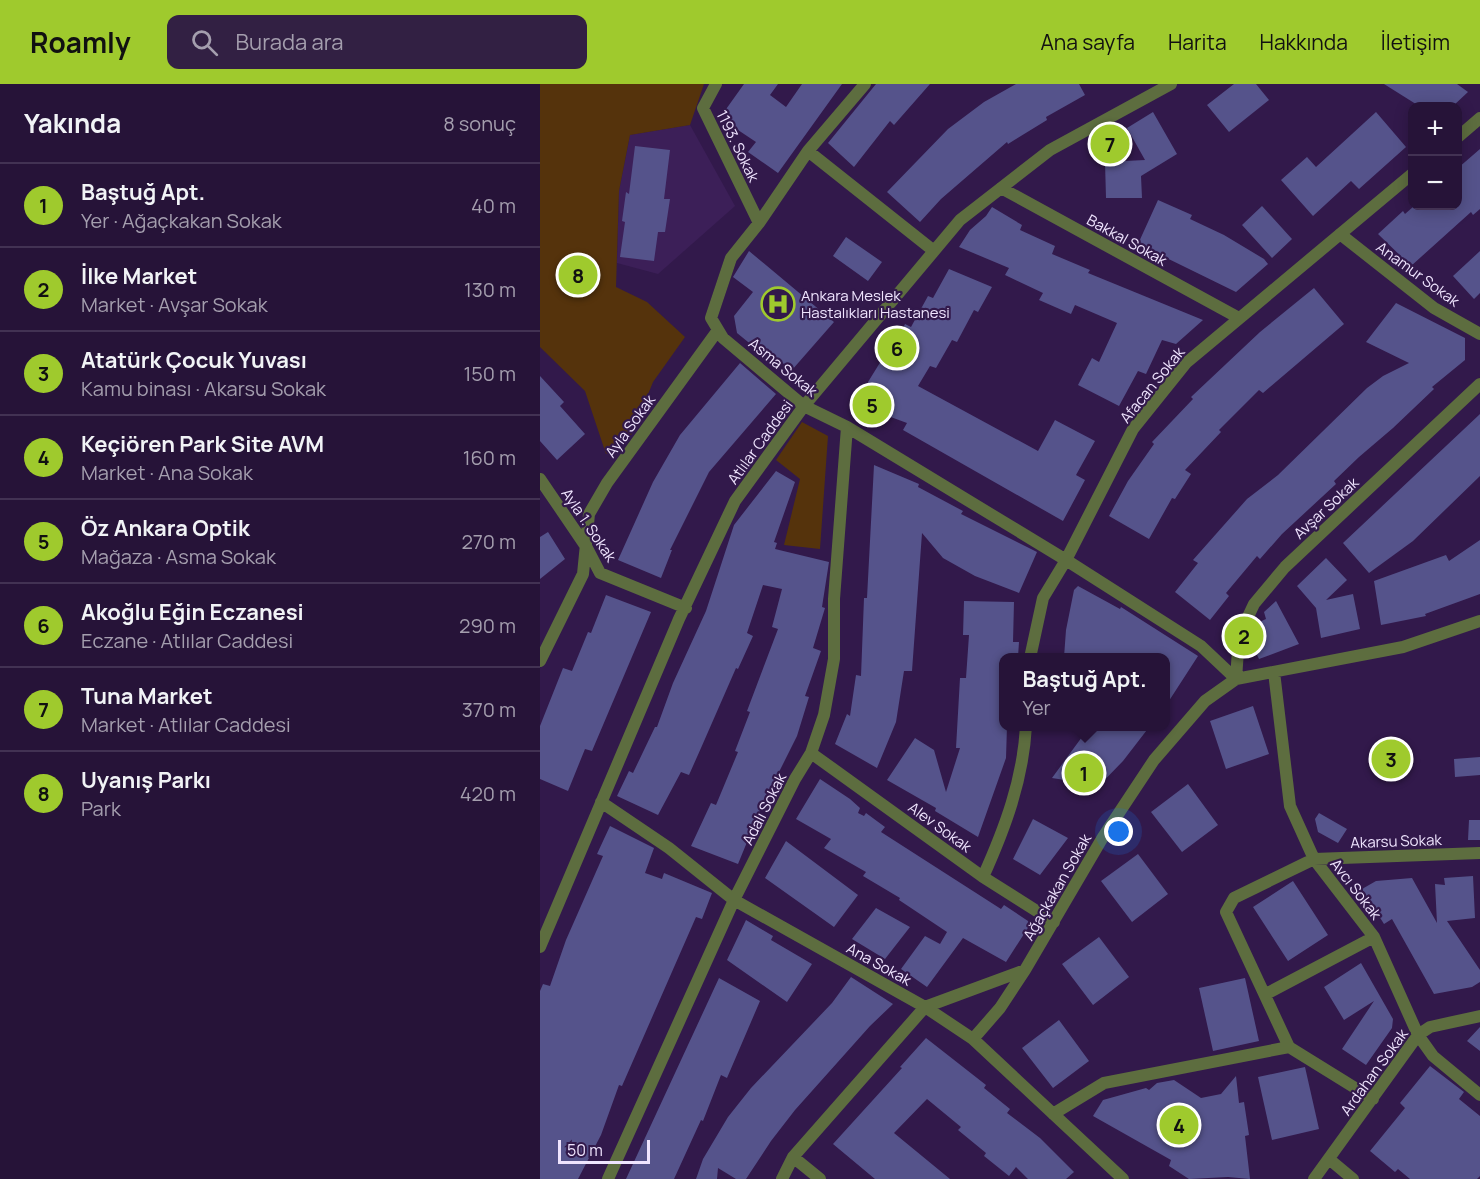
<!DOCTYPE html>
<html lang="tr">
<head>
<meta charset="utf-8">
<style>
  body { margin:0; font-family:Manrope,sans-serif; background:#322043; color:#f1f3f6 }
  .controls { position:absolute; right:18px; top:18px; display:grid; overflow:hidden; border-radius:12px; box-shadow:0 3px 15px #0003 }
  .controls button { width:54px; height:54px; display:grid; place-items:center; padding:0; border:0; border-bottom:2px solid #423253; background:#261338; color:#f1f3f6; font:30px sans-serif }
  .scale { position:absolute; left:18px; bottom:15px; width:92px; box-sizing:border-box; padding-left:6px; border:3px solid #efe4fe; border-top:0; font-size:16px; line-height:21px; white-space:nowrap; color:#efe4fe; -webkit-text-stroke:4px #32194b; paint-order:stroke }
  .you { position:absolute; left:579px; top:748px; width:21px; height:21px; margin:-15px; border:4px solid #fff; border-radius:50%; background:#1a73e8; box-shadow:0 0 0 9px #1a73e833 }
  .badge { display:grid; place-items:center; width:39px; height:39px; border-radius:50%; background:#9fca2d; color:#111; font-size:20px; font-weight:700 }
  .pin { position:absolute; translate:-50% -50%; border:3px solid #fff; box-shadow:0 2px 6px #0006 }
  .popup { position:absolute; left:459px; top:569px; width:171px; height:78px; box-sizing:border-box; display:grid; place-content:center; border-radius:12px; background:#261338; filter:drop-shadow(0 2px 4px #0005); font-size:20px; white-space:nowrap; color:#a49eae }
  .popup b { font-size:22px; color:#f1f3f6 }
  .popup::after { content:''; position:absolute; left:50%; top:100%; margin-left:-12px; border:12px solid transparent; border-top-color:#261338 }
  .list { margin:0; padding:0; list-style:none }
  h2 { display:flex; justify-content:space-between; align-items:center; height:78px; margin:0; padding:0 24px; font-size:26px }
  h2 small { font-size:20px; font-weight:400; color:#a49eae }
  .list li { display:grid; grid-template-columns:39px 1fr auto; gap:18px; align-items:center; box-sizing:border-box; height:84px; padding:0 24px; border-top:2px solid #423253 }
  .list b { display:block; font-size:22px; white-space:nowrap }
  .list p { margin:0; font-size:20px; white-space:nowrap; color:#a49eae }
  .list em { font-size:20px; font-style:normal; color:#a49eae }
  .icon { flex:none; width:33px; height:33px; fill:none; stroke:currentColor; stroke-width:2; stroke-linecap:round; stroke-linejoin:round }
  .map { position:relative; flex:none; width:940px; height:1095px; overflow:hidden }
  header { display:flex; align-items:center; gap:36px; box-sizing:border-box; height:84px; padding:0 30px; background:#9fca2d; color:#111 }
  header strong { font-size:28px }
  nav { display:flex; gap:33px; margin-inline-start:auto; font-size:21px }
  .search { width:420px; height:54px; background:#322043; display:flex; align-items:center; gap:15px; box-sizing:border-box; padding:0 21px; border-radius:12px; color:#a49eae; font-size:22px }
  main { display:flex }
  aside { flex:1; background:#261338 }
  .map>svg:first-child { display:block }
</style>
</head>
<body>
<header>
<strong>Roamly</strong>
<div class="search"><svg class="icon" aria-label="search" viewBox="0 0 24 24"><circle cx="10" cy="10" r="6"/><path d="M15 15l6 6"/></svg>Burada ara</div>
<nav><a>Ana sayfa</a><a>Harita</a><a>Hakkında</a><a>İletişim</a></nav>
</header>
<main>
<aside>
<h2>Yakında<small>8 sonuç</small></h2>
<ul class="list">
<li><span class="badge">1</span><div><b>Baştuğ Apt.</b><p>Yer · Ağaçkakan Sokak</p></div><em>40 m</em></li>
<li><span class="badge">2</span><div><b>İlke Market</b><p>Market · Avşar Sokak</p></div><em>130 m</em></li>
<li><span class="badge">3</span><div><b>Atatürk Çocuk Yuvası</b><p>Kamu binası · Akarsu Sokak</p></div><em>150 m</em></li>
<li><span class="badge">4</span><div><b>Keçiören Park Site AVM</b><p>Market · Ana Sokak</p></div><em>160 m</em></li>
<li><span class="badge">5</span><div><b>Öz Ankara Optik</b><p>Mağaza · Asma Sokak</p></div><em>270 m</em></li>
<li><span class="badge">6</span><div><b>Akoğlu Eğin Eczanesi</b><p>Eczane · Atlılar Caddesi</p></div><em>290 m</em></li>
<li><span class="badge">7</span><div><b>Tuna Market</b><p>Market · Atlılar Caddesi</p></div><em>370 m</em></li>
<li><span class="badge">8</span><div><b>Uyanış Parkı</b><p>Park</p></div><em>420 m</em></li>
</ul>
</aside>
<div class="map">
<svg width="940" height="1095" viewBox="0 0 940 1095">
  <rect width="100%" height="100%" fill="#32194b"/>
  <path fill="#3c1f58" d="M150 41 195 122 118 190 77 179 79 107 90 51Z"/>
  <path fill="#55330c" d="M0 0H164L150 41 90 51 79 107 76 203 107 218 145 253 113 298 92 350 66 370 45 307 0 263Z
    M262 338 288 352 280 465 244 461 260 395 236 376Z"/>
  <path fill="#55538b" d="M204 0H238L230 11 246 23 262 0H302L238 89 208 68 216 58 192 42 184 28Z
    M336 0H390L354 41 350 37 314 83 288 59Z
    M476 0H539L545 11 506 33 507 36 468 60 467 58 401 115 380 138 347 108 408 45 444 18Z
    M694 0H716L729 16 689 48 667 21Z
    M844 0H917L928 8 913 22H879Z
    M613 28 637 70 601 92 602 114H566L565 78 605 76 587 44Z
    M836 28 866 63 819 105 811 97 773 132 741 96 767 73 776 83Z
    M95 62 130 66 124 115H130L125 148H118L114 177 80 173 85 138 82 137 86 108 89 110Z
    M940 65V125L933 131 931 128 871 182 838 150 863 127 865 130 874 122H918V84Z
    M618 116 652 131 650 135 684 151 724 175 728 180 696 208 598 160Z
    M722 122 752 155 732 174 702 141Z
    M452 123 482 141 480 146 515 162 512 170 550 186 548 189 663 236 636 260 622 256 606 290 598 287 579 322 538 301 552 274 559 278 577 239 535 221 531 230 499 216 503 209 465 191 469 184 419 163 430 146 446 132Z
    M306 153 342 178 328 197 293 172Z
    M209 167 294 238 252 286 232 271 230 276 197 249 194 232 213 208 193 193Z
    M940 167V209L934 215 913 192Z
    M409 185 452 203 438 228 434 226 417 258 412 256 396 284 390 282 378 302 498 367 515 336 555 357 536 391 545 396 523 437 363 346 367 339 329 325 328 298 341 277 346 279 365 240 371 243 388 212 393 214Z
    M774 204 804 240 723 309 719 306 679 346 681 348 645 386 651 390 635 415 632 414 609 455 569 432 588 397 614 360 612 358 653 315 651 313 720 248Z
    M856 219 925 254V276L892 303 894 305 853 344 819 373 794 397 796 400 742 450 720 475 717 472 686 509 689 512 670 536 635 508 658 479 653 476 707 415 738 391 827 304 843 292 869 279 826 258Z
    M200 279 236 310 169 388 130 466H132L121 494 78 476 113 398 140 351Z
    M0 292 24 318 20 322 45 350 17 376 0 357Z
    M940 330V392L873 457 829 489 803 459Z
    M334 381 379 400 378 403 423 427 421 430 497 468 479 509 435 492 403 474 382 449 372 587H364L356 638 337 684 295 660 307 630 310 632 316 591 321 592 324 514H327Z
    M236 387 255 398 234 458 237 459 235 465 289 478 282 523 285 524 273 564 281 567 265 612 269 613 257 652 221 724 198 780 151 762 171 719 176 721 198 668 195 667 210 628 207 627 238 545 232 543 242 505 223 501 207 549 213 552 198 585 196 584 161 664 149 691 141 688 118 731 77 712 89 687 93 689 115 643H117L133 599 166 527 194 441Z
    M8 448 25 475 0 495V453Z
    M940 456V510L885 530 886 532 841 541 834 497 906 471 909 477Z
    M786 474 807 496 786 516 813 510 820 545 781 554 776 524 757 502Z
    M538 502 580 525 581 523 658 572 625 623V573H524L526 546 534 506Z
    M66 511 111 528 52 667 45 665 28 707 0 695V642L23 584 32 587 48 548 51 549Z
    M424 517 474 518 473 558H479L478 573H463V642H467L466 674 438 753 395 727 396 724 347 696 375 654 394 666 406 708 420 664H416L420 594H426L429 551H423Z
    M736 517 759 560 719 575 709 554 717 539 726 535 724 528Z
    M713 622 729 670 686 685 670 637Z
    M550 642H610L583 677 550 711 543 699 512 694Z
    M940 673V691L915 693 914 675Z
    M280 695 310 715 320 724 318 729 324 732 326 729 345 743 341 748 461 825 464 821 491 839 466 878 423 854 387 903 361 885 385 852 400 860 407 848 359 816 360 814 323 792 326 788 284 764 291 755 256 735Z
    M648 700 678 741 642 768 611 728Z
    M779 729 807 745 798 759 778 748 775 735Z
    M493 735 528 754 500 791 473 775Z
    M929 736H940V756H928Z
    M70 742 114 764 105 789 122 795 124 789 172 809 162 835 156 833 82 1002 79 1001 61 1051 38 1095H0V907L3 900 10 902 26 856 63 772 57 770Z
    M246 757 318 811 294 843 225 794Z
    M598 770 628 810 592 838 561 797Z
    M933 792 935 834 907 837 940 886V898L932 903 894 910 852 835 844 840 822 805 836 797 872 794 897 839 895 800 905 801 904 794Z
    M753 797 788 851 748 877 713 823Z
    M336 824 370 843 345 875 312 855Z
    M206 836 233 852 231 856 272 880 247 918 187 876Z
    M559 853 589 893 553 921 522 880Z
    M821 879 853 935 852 944 826 981 802 965 834 917 804 936 784 903Z
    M311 893 353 920 330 942 255 1026 231 1057 206 1095H196L178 1084 177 1095H156L163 1075 188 1033 211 1004 292 919Z
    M179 894 220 917 187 994 181 991 163 1037 161 1036 134 1095H86Z
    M705 894 719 957 673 967 659 904Z
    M519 936 549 977 513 1004 482 964Z
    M940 943V967L927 957Z
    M386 954 446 1001 444 1004 470 1025 467 1029 500 1054 534 1088 526 1095H488L476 1083 469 1092 444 1072 446 1069 418 1046 421 1043 387 1015 354 1049 410 1095H335L293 1060 362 984 360 983Z
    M890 982 924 1008 919 1015 940 1032V1092L937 1095H870L858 1085 855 1088 830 1067 865 1024 860 1019Z
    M765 983 779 1045 732 1056 718 993Z
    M696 992 699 1019 704 1018 709 1051 705 1052 710 1095 688 1093 649 1095 629 1082 631 1076 553 1032 563 1016 606 1004 609 1006 617 999 634 996 661 1014 681 1010Z"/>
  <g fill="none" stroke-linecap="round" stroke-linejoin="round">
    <path stroke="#5d6d3f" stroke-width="12" d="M176 0 163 24 219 139
      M325 0 268 67 219 139 191 174 171 234 183 254 264 322 307 343 526 476 661 562 696 595
      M918 53 940 34
      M268 67 394 167
      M461 104 699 234
      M800 150 894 224 940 250
      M0 395 47 464 60 489 146 524
      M490 574 503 514 526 476 593 345 646 279 872 90
      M0 577 43 490 49 430 67 399 178 246
      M734 588 750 722 774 775 834 853 878 951 893 972 940 1011
      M696 595 699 552 714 520 745 483 940 300
      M271 669 443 793 514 838
      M61 718 129 764 194 816 385 923 433 955 583 1095
      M443 793C465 744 483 696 486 642
      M0 863 139 535 195 417 264 322 420 136 510 66 631 0
      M726 910 834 853
      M433 955 460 924 485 886
      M749 963 833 1015
      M513 1030 564 999 749 963 686 828 694 814 774 775 940 769
      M253 1073 280 1095
      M789 1075 813 1095
      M68 1095 194 816 255 695 271 669 284 631 294 575V515L307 343
      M242 1095 253 1073 385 923 485 886 563 753 614 676 665 617 696 595 863 563 940 537
      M774 1095 878 951 890 943 940 932"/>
  </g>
  <defs>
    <symbol id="hospital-ring" viewBox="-11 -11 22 22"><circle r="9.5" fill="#32194b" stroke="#9fca2d" stroke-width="1.5"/><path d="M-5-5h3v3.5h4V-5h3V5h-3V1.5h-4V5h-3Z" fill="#9fca2d"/></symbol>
  </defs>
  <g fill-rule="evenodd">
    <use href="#hospital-ring" x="219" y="201" width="38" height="38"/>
  </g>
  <g text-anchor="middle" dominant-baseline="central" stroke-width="4.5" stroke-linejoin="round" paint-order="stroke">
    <g font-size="15" fill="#efe4fe" stroke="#32194b">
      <text transform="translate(198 62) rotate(64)">1193. Sokak</text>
      <text transform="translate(587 156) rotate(29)">Bakkal Sokak</text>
      <text transform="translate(878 190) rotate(36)">Anamur Sokak</text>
      <text transform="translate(243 283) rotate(39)">Asma Sokak</text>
      <text transform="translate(612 301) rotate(-51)">Afacan Sokak</text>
      <text transform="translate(90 342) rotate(-54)">Ayla Sokak</text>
      <text transform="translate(220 358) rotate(-54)">Atlılar Caddesi</text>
      <text transform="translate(786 424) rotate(-43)">Avşar Sokak</text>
      <text transform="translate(49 441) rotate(56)">Ayla 1. Sokak</text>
      <text transform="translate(224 725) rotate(-63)">Adalı Sokak</text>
      <text transform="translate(400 743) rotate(36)">Alev Sokak</text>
      <text transform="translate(856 757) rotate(-2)">Akarsu Sokak</text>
      <text transform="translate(517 803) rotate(-60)">Ağaçkakan Sokak</text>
      <text transform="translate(816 805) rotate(52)">Avcı Sokak</text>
      <text transform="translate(339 880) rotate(29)">Ana Sokak</text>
      <text transform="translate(834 988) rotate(-54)">Ardahan Sokak</text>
    </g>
    <g font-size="15" fill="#efe4fe" stroke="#32194b" text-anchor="start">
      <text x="261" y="211">Ankara Meslek<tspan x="261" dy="17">Hastalıkları Hastanesi</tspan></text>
    </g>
  </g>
</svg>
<div class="controls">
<button>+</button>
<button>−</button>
</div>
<div class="scale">50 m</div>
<div class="you"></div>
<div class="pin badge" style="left:544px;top:689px">1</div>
<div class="popup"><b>Baştuğ Apt.</b>Yer</div>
<div class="pin badge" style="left:704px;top:552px">2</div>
<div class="pin badge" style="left:851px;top:675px">3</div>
<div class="pin badge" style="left:639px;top:1041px">4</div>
<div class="pin badge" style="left:332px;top:321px">5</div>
<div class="pin badge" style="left:357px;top:264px">6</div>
<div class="pin badge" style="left:570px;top:60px">7</div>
<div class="pin badge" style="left:38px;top:191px">8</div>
</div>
</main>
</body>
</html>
